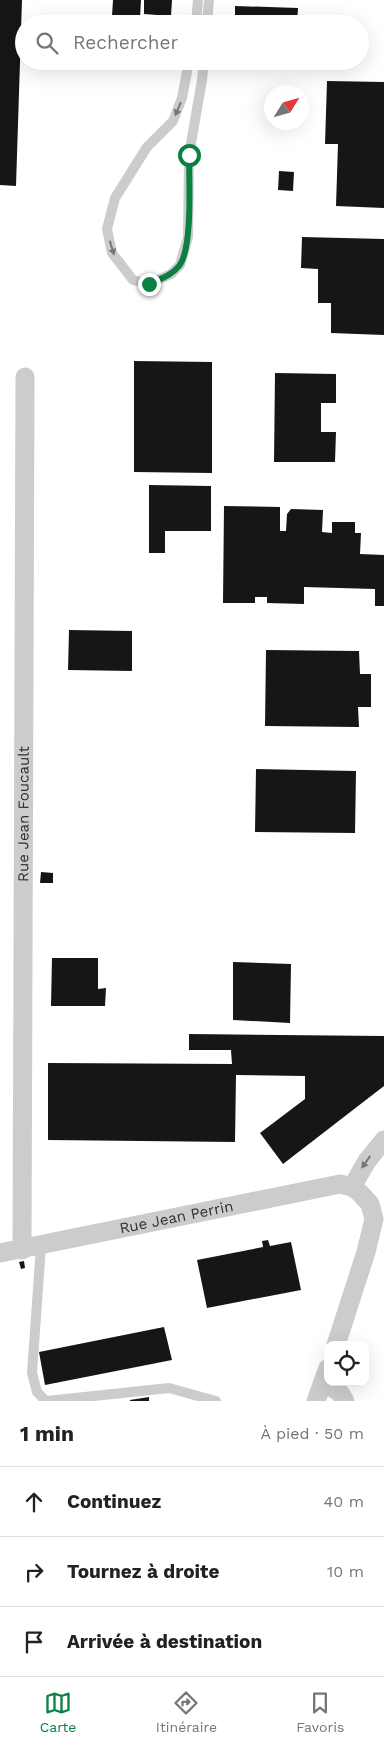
<!DOCTYPE html>
<html lang="fr">
<head>
<meta charset="utf-8">
<style>
  body { margin:0; font-family:"Work Sans",sans-serif; background:#f2f2f2; color:#222 }
  .controls { position:absolute; right:15px; bottom:15px; display:grid; overflow:hidden; border-radius:10px; box-shadow:0 5px 20px #0002 }
  .controls button { width:45px; height:45px; display:grid; place-items:center; padding:0; border:0; border-bottom:1px solid #e0e0e0; background:#fff; color:#222; font:25px sans-serif }
  .compass { position:absolute; left:264px; top:85px; width:45px; height:45px; border-radius:50%; background:#fff; box-shadow:0 5px 20px #0002; rotate:53deg }
  .stop { position:absolute; width:15px; height:15px; margin:-11px; border:4px solid #0b8043; border-radius:50%; background:#fff }
  .stop.end { background:#0b8043; border-color:#fff; box-shadow:0 1px 5px #0008 }
  .list { margin:0; padding:0; list-style:none }
  h2 { display:flex; justify-content:space-between; align-items:center; height:65px; margin:0; padding:0 20px; font-size:21px }
  h2 small { font-size:16px; font-weight:400; color:#767676 }
  .list li { display:grid; grid-template-columns:32px 1fr auto; gap:15px; align-items:center; box-sizing:border-box; height:70px; padding:0 20px; border-top:1px solid #e0e0e0 }
  .list b { display:block; font-size:19px; white-space:nowrap }
  .list em { font-size:16px; font-style:normal; color:#767676 }
  .icon { flex:none; width:28px; height:28px; fill:none; stroke:currentColor; stroke-width:2; stroke-linecap:round; stroke-linejoin:round }
  .map { position:relative; flex:none; width:384px; height:1401px; overflow:hidden }
  .search { position:absolute; background:#fff; box-shadow:0 5px 20px #0002; left:15px; right:15px; top:15px; height:55px; display:flex; align-items:center; gap:12px; box-sizing:border-box; padding:0 18px; border-radius:28px; color:#767676; font-size:19px }
  .sheet { height:275px; background:#fff }
  nav { display:flex; justify-content:space-around; align-items:center; box-sizing:border-box; height:70px; border-top:1px solid #e0e0e0; background:#fff; font-size:14px; color:#767676 }
  nav a { display:grid; justify-items:center; gap:2px }
  nav .on { color:#0b8043 }
  .map>svg:first-child { display:block }
</style>
</head>
<body>
<div class="map">
<svg width="384" height="1401" viewBox="0 0 384 1401">
  <rect width="100%" height="100%" fill="#fff"/>
  <path fill="#161616" d="M0 0H22L16 186 0 185Z
    M113 0H141L140 18 112 16Z
    M144 0H172L171 16 144 14Z
    M235 6 298 8 297 24H235Z
    M270 61H294V64H270Z
    M327 81 384 82V208L336 206 338 144H325Z
    M279 171 294 172 293 191 278 190Z
    M302 237 384 239V335L331 333V303H318V269L301 268Z
    M134 361 212 362V473L134 472Z
    M275 373 336 374V403H321V432H336L335 462H274Z
    M149 485 211 486V531H165V553H149Z
    M224 506 280 507V531H286L287 514 291 509 323 510 322 532 332 533V522H355V533H361L360 554 384 555V606H375V589L304 587V604L267 603V597H255V603H223Z
    M69 630 132 631V671L68 670Z
    M266 650 359 651 360 674H371V707H358L359 727 265 726Z
    M256 769 356 771 355 833 255 832Z
    M41 872 53 873V883H40Z
    M52 958H98V989L106 988 105 1006H51Z
    M233 962 291 964 290 1023 233 1020Z
    M189 1034 384 1036V1086L283 1164 260 1133 305 1099V1076L236 1075 235 1142 48 1140V1063L232 1064 231 1050H189Z
    M268 1240 270 1246 291 1242 301 1290 207 1308 197 1260 263 1247 262 1241Z
    M24 1261 25 1268 21 1269 19 1262Z
    M164 1327 172 1360 45 1385 39 1352Z
    M149 1397V1401H130V1400Z"/>
  <g fill="none" stroke-linecap="round" stroke-linejoin="round">
    <path stroke="#ccc" stroke-width="10" d="M196 24 198 0
      M207 24 209 0
      M189 61 182 98 173 121 147 147 115 198 107 229 112 253 133 280 149 284 171 274 180 265 188 237 189 155 202 80 204 61
      M41 1246 32 1373 37 1392 46 1401
      M47 1401 169 1388 216 1401"/>
    <g stroke="#ccc" stroke-width="19">
      <path d="M352 1187 367 1161 384 1140"/>
      <path id="s1" d="M22 1250 25 377"/>
      <path id="s2" d="M0 1253 340 1184 352 1187 360 1193 370 1204 374 1219 366 1252 336 1345"/>
      <path d="M323 1381 340 1393 345 1401"/>
      <path d="M316 1401 328 1368"/>
    </g>
  </g>
  <defs><path id="oneway-solid" d="M-6-.8H1V-3.2L6.5 0L1 3.2V.8H-6Z" transform="scale(1.25)"/></defs>
  <g fill="#767676">
    <use href="#oneway-solid" transform="translate(178 109) rotate(113)"/>
    <use href="#oneway-solid" transform="translate(112 248) rotate(73)"/>
    <use href="#oneway-solid" transform="translate(366 1162) rotate(125)"/>
  </g>
  <g fill="none" stroke-linecap="round" stroke-linejoin="round">
    <path stroke="#0b8043" stroke-width="6" d="M149 284C159 279 171 276 179 266 193 249 189 179 189 155"/>
  </g>
  <g text-anchor="middle" dominant-baseline="central" stroke-width="5" stroke-linejoin="round" paint-order="stroke">
    <g font-size="15" fill="#2f2f2f" stroke="#fff">
      <text stroke="none"><textPath href="#s1" startOffset="436">Rue Jean Foucault</textPath></text>
      <text stroke="none"><textPath href="#s2" startOffset="180">Rue Jean Perrin</textPath></text>
    </g>
  </g>
</svg>
<div class="controls">
<button><svg class="icon" aria-label="locate" viewBox="0 0 24 24"><circle cx="12" cy="12" r="6"/><path d="M12 2v4M12 18v4M2 12h4M18 12h4"/></svg></button>
</div>
<svg class="compass" viewBox="-18 -18 36 36"><path d="M0-13l5 13h-10z" fill="#e53935"/><path d="M0 13l5-13h-10z" fill="#767676"/></svg>
<div class="stop" style="left:189px;top:155px"></div>
<div class="stop end" style="left:149px;top:284px"></div>
<div class="search"><svg class="icon" aria-label="search" viewBox="0 0 24 24"><circle cx="10" cy="10" r="6"/><path d="M15 15l6 6"/></svg>Rechercher</div>
</div>
<section class="sheet">
<h2>1 min<small>À pied · 50 m</small></h2>
<ul class="list">
<li><svg class="icon" aria-label="ahead" viewBox="0 0 24 24"><path d="M12 20V5M6 11l6-6 6 6"/></svg><div><b>Continuez</b></div><em>40 m</em></li>
<li><svg class="icon" aria-label="right" viewBox="0 0 24 24"><path d="M7 20v-9h11M14 6l5 5-5 5"/></svg><div><b>Tournez à droite</b></div><em>10 m</em></li>
<li><svg class="icon" aria-label="arrive" viewBox="0 0 24 24"><path d="M6 21V4h12l-3 4 3 4H6"/></svg><div><b>Arrivée à destination</b></div></li>
</ul>
</section>
<nav>
<a class="on"><svg class="icon" aria-label="map" viewBox="0 0 24 24"><path d="M3 6l6-2 6 2 6-2v14l-6 2-6-2-6 2zM9 4v14M15 6v14"/></svg>Carte</a>
<a><svg class="icon" aria-label="directions" viewBox="0 0 24 24"><path d="M12 3l9 9-9 9-9-9zM9 14v-3h6M13 9l2 2-2 2"/></svg>Itinéraire</a>
<a><svg class="icon" aria-label="saved" viewBox="0 0 24 24"><path d="M7 4h10v16l-5-4-5 4z"/></svg>Favoris</a>
</nav>
</body>
</html>
